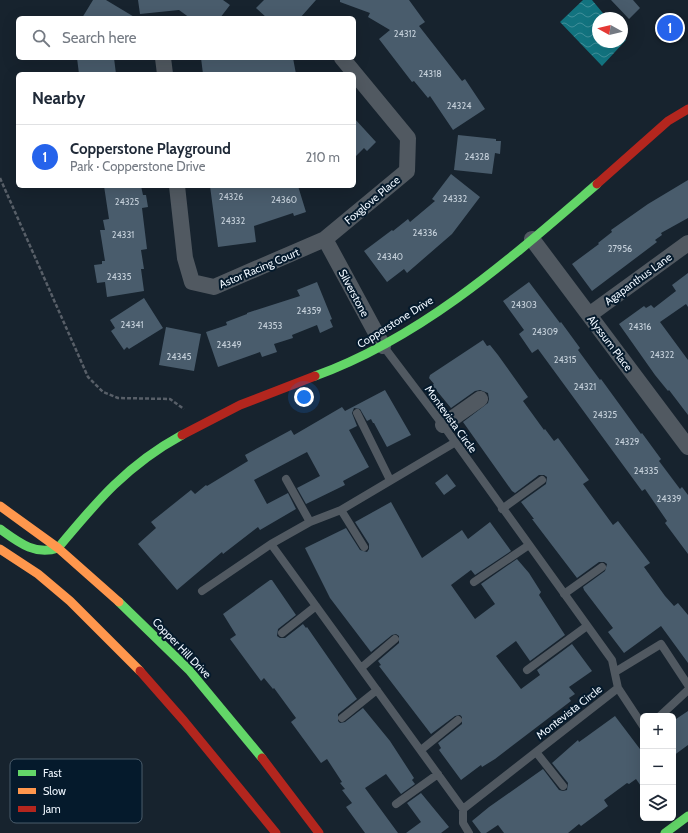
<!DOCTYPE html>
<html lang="en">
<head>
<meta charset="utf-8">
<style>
  body { margin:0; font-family:Cabin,sans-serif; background:#f2f2f3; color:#1f2937 }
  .controls { position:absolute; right:12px; bottom:12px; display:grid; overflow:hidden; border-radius:6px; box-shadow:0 4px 16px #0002 }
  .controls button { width:36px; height:36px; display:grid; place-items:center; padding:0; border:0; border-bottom:1px solid #e0e1e3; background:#fff; color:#1f2937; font:20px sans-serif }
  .compass { position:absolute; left:592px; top:12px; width:36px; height:36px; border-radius:50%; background:#fff; box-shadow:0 4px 16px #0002; rotate:278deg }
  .you { position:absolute; left:304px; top:397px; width:14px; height:14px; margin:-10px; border:3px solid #fff; border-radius:50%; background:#1a73e8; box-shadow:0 0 0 6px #1a73e833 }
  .badge { display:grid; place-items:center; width:26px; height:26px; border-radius:50%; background:#2563eb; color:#fff; font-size:13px; font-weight:700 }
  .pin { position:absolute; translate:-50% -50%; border:2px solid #fff; box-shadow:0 1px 4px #0006 }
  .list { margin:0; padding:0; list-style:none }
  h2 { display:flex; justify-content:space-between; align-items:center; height:52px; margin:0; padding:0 16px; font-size:17px }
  h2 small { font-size:13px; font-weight:400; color:#747a83 }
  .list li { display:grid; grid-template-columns:26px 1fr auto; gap:12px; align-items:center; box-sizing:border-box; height:64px; padding:0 16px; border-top:1px solid #e0e1e3 }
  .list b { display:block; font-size:15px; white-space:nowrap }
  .list p { margin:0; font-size:13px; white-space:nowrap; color:#747a83 }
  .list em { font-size:13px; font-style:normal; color:#747a83 }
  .icon { flex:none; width:22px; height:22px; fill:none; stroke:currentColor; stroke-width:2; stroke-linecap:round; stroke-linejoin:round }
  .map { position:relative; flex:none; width:688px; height:833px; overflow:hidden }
  .search { position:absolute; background:#fff; box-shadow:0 4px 16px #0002; left:16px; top:16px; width:340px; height:44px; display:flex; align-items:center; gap:10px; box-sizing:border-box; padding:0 14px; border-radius:6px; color:#747a83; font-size:15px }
  .panel { position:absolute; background:#fff; box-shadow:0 4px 16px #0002; left:16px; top:72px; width:340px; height:116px; border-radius:6px }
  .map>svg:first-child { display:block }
</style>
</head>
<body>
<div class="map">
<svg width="688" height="833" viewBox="0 0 688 833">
  <defs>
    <pattern id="water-waves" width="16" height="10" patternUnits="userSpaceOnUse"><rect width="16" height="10" fill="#12737f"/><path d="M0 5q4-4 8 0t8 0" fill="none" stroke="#408e99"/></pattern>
  </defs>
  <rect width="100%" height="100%" fill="#17232e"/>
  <path fill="url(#water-waves)" d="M583 0H592L607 18H598V42H622V36L626 40 602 66 560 22Z"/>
  <path fill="#495c6c" d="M93 0H106L136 18H82Z
    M138 0H223L230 5 220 18H190L179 10 140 14Z
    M264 0H316L300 18H267L256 8Z
    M340 0H409L425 22 419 26 462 81 465 79 485 109 453 130 430 96 428 98 414 81 412 82 379 39 390 30 368 17 370 13 340 2Z
    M611 0H633L640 8 629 19Z
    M77 58H114L116 74H79Z
    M201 58H293L296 74H203Z
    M354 118 376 142 367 151 364 148 354 158Z
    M458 135 496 139V141H501L500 154 495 153 492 174 454 170Z
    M451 174 480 197 452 234 407 273 404 269 387 282 364 251 392 230 393 231 408 219 410 222 435 201 432 199Z
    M688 180V218L661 233 662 235 655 240 657 242 592 291 572 264 599 244 598 243 612 232 611 230 648 204Z
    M104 186H141L143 195H146L148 207 142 208 147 249 141 250 144 269H141L144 291 107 297 105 282 97 283 94 265 102 264V261H105L100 230H105L103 220 109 219Z
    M210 186H298L306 212 294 216 293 213 254 226 256 242 218 247Z
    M688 273V307L686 304 660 322 688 360V415L669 390 668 391 655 375 619 324 644 306 646 308 651 305 654 308 676 291 672 285Z
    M317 282 332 319 330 320 333 327 320 333 317 325 292 335 293 338 274 344 277 352 262 357 260 352 218 367 206 332 227 325 226 322 247 314V313L300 296 297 290Z
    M529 282 560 323 561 322 580 348 578 350 600 380 601 379 641 434 642 433 661 459 659 461 680 489 682 487 688 495V554L665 523 667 521 645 489 642 491 538 349 532 353 519 334 524 330 503 301Z
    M144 298 163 328 129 349 127 347 124 350 111 331 115 328 110 320Z
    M166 327 201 334 194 371 159 365Z
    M483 340 487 346 490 345 498 355 528 397 523 401 544 430 545 429 554 441 558 438 589 480 583 484 613 525 618 521 650 563 644 567 665 596 674 606 678 603 688 615V663L661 626 624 653 608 632 613 628 584 590 583 587 605 571 607 564 604 562H599L577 578 532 519H534L521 502 546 484 547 477 544 475H539L515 493 512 491 463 422 488 403 489 399 488 393 480 390 475 391 451 408 432 385 434 384 429 378 430 375Z
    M385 390 411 435 387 447 374 423H373L371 419 367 421 360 409 354 408 352 413 357 426 349 430 369 467 343 481 345 485 306 504 297 488 320 476 307 452 254 480 267 504 288 493 296 509 260 530 258 527 223 554 222 552 177 590 138 544 156 528 151 522 191 490 195 494 206 485 207 486 248 461 245 455 291 430 294 435 342 407 345 411Z
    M447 474 456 486 444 495 435 483Z
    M391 502 422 558 462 530 468 539 490 522 511 551 475 575 471 570 451 585 475 619 495 604 481 584 517 559 529 573 541 592 539 595 565 635 530 661 516 641 496 656 521 689 540 675 537 670 572 644 592 671 569 687 575 694 569 698 571 701 495 759 482 767 481 765 461 780 439 750 441 748 438 743 462 724V717L460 715 455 716 431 734 379 666 381 665 378 661 399 643V636L396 634 392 635 371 652 330 598 305 548 346 528 360 550 367 552 369 549V544L355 522Z
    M270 580H272L296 615 278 629 277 636 280 638H285L303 624 306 628 307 627 357 699 338 714V721L340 723 345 722 363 708 390 741 414 778 412 780 415 784 401 794 386 774 365 788 398 833H365L346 807 352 803 342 790 345 789 340 783 342 782 327 759 321 763 291 722 296 718 274 688 273 689 264 678 261 681 230 639 236 635 223 614Z
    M688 711V745L673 756V721Z
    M615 716 643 753V789L636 779 629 784 627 783 604 800 608 806 581 826 579 824 568 833H504L498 825 486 833H481L472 821 489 807 543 769 559 790 563 791 567 790 568 783 552 763 578 740 579 742 586 737Z
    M421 793 449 827 441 833H406L421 822 407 803Z"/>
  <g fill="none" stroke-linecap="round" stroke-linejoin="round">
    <path stroke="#585f68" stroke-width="2.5" stroke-dasharray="4 2" stroke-linecap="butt" d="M0 178 88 377 103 392 118 398 170 399 184 409"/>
    <path stroke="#515961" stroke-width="8" d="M357 413 390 480
      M286 479 310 522
      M502 509 542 480
      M341 510 364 547
      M271 544 463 809 618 688 612 660 443 425 384 347
      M474 582 529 545
      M202 591 271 544 310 522 341 510 454 443
      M564 594 602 567
      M282 633 316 606
      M361 668 395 639
      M527 670 587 626
      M615 672 661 644 688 685
      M618 688 643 726
      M660 716 688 690
      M342 718 377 690
      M421 750 458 720
      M536 752 563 786
      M396 804 438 774
      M463 809V823L469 833"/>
    <path stroke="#515961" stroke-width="16" d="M163 58 165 74
      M177 186 185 258 192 282 214 287 325 239 407 171 408 138 342 58
      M325 239 383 346
      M532 239 688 447
      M589 315 688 243
      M443 425 480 399"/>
    <path stroke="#63d668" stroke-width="9" d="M315 376C423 337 511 258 597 184
      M0 529C18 542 35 556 58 548 97 501 127 465 182 435
      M119 602 189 670 262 758
      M665 833 688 816"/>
    <path stroke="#ff974d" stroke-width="9" d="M0 506 58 548 119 602
      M0 549 38 574 70 601 140 671"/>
    <path stroke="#b3261e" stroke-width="9" d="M597 184 668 121 688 109
      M182 435 240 405 315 376
      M140 671 184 721 276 833
      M262 758 319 833"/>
  </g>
  <g text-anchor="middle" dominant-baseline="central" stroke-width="4" stroke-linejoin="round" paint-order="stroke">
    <g font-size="9" fill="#c5d0da">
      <text x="405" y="33">24312</text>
      <text x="430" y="73">24318</text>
      <text x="459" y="105">24324</text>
      <text x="477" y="156">24328</text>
      <text x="231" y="196">24326</text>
      <text x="455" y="198">24332</text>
      <text x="284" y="199">24360</text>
      <text x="127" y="201">24325</text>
      <text x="233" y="220">24332</text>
      <text x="425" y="232">24336</text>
      <text x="123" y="234">24331</text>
      <text x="620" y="248">27956</text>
      <text x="390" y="256">24340</text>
      <text x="119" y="276">24335</text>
      <text x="524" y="304">24303</text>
      <text x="309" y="310">24359</text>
      <text x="132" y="324">24341</text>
      <text x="270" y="325">24353</text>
      <text x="640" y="326">24316</text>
      <text x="545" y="331">24309</text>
      <text x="229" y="344">24349</text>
      <text x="662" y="354">24322</text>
      <text x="179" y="356">24345</text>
      <text x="565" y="359">24315</text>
      <text x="585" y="386">24321</text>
      <text x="605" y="414">24325</text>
      <text x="627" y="441">24329</text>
      <text x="646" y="470">24335</text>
      <text x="669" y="498">24339</text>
    </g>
    <g font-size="11" fill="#eef6fe" stroke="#051a2c">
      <text transform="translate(372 200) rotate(-40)">Foxglove Place</text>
      <text transform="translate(259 268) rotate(-23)">Astor Racing Court</text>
      <text transform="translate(638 279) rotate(-36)">Agapanthus Lane</text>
      <text transform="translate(354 293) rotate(62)">Silverstone</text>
      <text transform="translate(395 322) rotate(-32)">Copperstone Drive</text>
      <text transform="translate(610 343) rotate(53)">Alyssum Place</text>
      <text transform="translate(451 419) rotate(54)">Montevista Circle</text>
      <text transform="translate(182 648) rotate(46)">Copper Hill Drive</text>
      <text transform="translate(569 712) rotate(-38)">Montevista Circle</text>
    </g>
  </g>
  <rect x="10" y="759" width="132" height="64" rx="6" fill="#051a2c" stroke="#4b5c6b" stroke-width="1"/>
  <rect x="18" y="770" width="18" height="6" fill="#63d668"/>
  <rect x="18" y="788" width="18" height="6" fill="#ff974d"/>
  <rect x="18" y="806" width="18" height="6" fill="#b3261e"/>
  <g font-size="11" fill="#eef6fe">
    <text x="43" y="777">Fast</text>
    <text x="43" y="795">Slow</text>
    <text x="43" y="813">Jam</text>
  </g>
</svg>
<div class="controls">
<button>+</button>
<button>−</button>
<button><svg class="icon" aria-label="layers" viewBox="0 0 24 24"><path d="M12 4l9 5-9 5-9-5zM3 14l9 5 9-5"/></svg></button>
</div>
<svg class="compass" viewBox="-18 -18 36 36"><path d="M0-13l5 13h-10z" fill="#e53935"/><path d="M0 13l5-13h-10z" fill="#747a83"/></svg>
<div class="you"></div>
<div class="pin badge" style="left:670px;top:28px">1</div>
<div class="search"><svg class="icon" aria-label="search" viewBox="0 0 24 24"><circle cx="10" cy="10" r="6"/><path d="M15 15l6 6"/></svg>Search here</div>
<section class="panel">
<h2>Nearby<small></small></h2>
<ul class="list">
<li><span class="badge">1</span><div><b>Copperstone Playground</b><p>Park · Copperstone Drive</p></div><em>210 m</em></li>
</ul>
</section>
</div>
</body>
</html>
